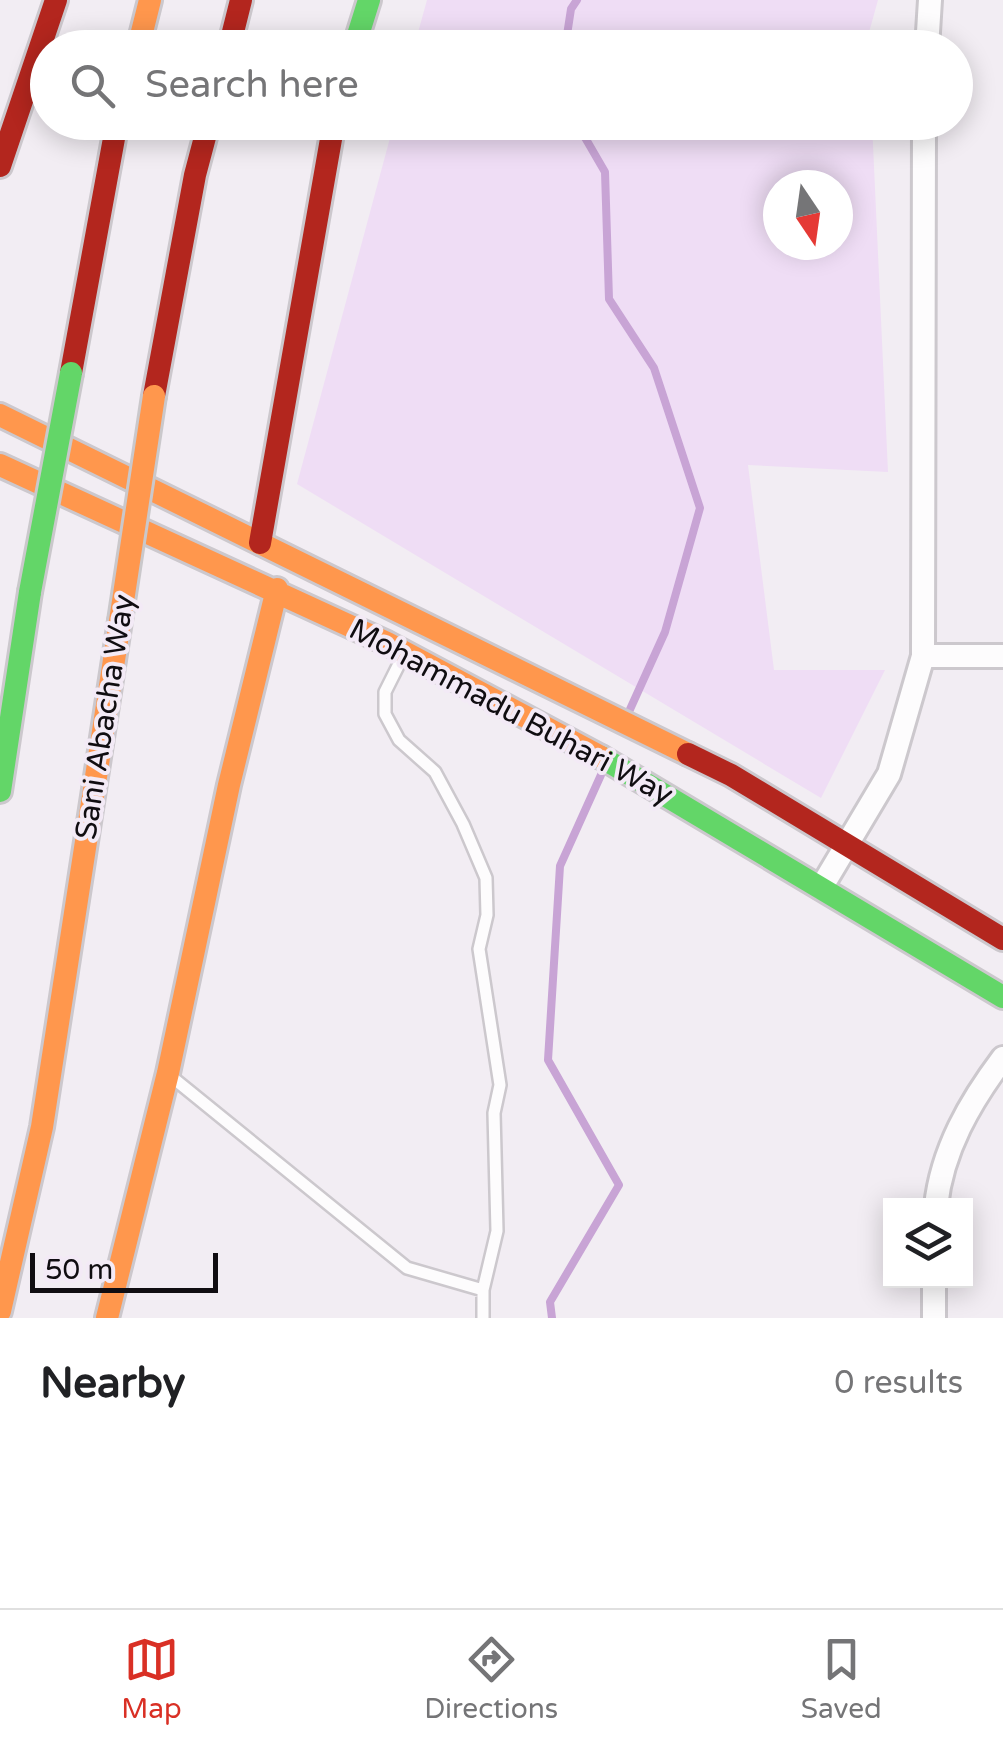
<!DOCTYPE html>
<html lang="en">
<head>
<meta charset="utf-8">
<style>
  body { margin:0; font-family:"Varela Round",sans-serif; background:#f6f6f6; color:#202124 }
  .controls { position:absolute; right:30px; bottom:30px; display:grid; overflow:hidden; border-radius:0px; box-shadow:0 5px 25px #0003 }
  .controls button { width:90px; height:90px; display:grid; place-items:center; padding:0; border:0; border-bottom:2px solid #e0e0e0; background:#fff; color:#202124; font:50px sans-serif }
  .compass { position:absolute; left:763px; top:170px; width:90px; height:90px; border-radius:50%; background:#fff; box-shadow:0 5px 25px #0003; rotate:167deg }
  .scale { position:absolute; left:30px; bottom:25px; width:188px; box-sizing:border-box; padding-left:10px; border:5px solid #100d11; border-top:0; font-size:28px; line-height:35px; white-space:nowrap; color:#100d11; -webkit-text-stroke:8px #f3eaf6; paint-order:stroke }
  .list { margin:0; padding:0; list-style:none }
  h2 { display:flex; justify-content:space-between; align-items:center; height:130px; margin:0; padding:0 40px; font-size:42px }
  h2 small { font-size:32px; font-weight:400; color:#757577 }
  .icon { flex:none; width:55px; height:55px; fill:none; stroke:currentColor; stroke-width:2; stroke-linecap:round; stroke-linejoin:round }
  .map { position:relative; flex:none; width:1003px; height:1318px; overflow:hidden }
  .search { position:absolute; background:#fff; box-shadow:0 5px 25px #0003; left:30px; right:30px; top:30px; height:110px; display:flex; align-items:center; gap:25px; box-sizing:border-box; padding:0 35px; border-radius:55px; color:#757577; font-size:38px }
  .sheet { height:290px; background:#fff }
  nav { display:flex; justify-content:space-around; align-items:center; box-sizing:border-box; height:140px; border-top:2px solid #e0e0e0; background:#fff; font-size:28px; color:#757577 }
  nav a { display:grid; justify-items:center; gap:5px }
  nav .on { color:#d93025 }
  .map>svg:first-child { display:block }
</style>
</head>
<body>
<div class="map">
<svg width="1003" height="1318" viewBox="0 0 1003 1318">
  <rect width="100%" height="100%" fill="#f2edf3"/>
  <path fill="#efddf5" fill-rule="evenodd" d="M427 0H878L868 36 869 47H414Z
    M394 123H872L888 472 748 465 774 670H885L821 798 297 484ZM778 185H838V245H778Z"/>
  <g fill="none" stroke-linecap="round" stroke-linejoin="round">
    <path stroke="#c8a4d5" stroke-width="8" d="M565 48 571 9 577 0
      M576 122 605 172 609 299 654 368 700 508 665 632 627 716
      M552 1318 550 1302 619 1185 548 1060 560 866 605 766"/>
    <defs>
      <path id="lane" d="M405 652 385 692V714L399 740 435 772 463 824 486 878 487 915 479 949 500 1085 494 1113 497 1231 483 1290V1318
        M173 1078 407 1268 483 1290"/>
      <path id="street" d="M927 48 930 0
        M923 656H1003
        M821 888 889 774 923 656 924 122
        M936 1206C942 1150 970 1102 1003 1058
        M934 1280V1318"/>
      <path id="fast" d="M354 48 369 0
        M601 757 1003 997
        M0 791 30 592"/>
      <path id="slow" d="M138 48 150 0
        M0 415 688 754
        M0 465 387 643 601 757
        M0 1311 42 1127 120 621
        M107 1318 168 1073 229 785 277 589"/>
      <path id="jam" d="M229 48 241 0
        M0 166 56 0
        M71 373 117 122
        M154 396 195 175 209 122
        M260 543 334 122
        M688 754 731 775 1003 939"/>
    </defs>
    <use href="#lane" stroke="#ccc8cd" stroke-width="16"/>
    <use href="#street" stroke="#ccc8cd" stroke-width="28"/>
    <use href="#fast" stroke="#ccc8cd" stroke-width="28"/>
    <use href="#slow" stroke="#ccc8cd" stroke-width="28"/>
    <use href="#jam" stroke="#ccc8cd" stroke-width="28"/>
    <use href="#lane" stroke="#fdfcfd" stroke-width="11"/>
    <use href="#street" stroke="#fdfcfd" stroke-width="22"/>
    <use href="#fast" stroke="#63d668" stroke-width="22"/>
    <use href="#slow" stroke="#ff974d" stroke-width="22"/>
    <use href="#jam" stroke="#b3261e" stroke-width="22"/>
    <defs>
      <path id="fast-bridge" d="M30 592 71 373"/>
      <path id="slow-bridge" d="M120 621 154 396"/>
    </defs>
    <use href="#fast-bridge" stroke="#cac8cb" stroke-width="28" stroke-linecap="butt"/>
    <use href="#slow-bridge" stroke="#cac8cb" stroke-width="28" stroke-linecap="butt"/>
    <use href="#fast-bridge" stroke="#63d668" stroke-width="22"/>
    <use href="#slow-bridge" stroke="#ff974d" stroke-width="22"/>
  </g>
  <g text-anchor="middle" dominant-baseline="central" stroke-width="8" stroke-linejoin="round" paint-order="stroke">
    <g font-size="30" fill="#100d11" stroke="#f3eaf6">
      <text transform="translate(511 712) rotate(28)">Mohammadu Buhari Way</text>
      <text transform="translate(105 717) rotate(-81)">Sani Abacha Way</text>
    </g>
  </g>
</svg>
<div class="controls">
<button><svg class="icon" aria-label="layers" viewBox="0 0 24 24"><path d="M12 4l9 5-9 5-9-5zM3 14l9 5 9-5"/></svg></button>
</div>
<svg class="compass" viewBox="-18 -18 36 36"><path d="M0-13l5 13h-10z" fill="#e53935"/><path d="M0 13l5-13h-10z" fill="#757577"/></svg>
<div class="scale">50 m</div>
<div class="search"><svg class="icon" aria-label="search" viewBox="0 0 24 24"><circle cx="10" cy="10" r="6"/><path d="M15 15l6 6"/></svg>Search here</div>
</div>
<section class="sheet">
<h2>Nearby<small>0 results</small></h2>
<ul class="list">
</ul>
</section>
<nav>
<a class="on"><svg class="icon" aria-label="map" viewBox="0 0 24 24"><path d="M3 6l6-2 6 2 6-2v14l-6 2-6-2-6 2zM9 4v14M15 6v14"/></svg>Map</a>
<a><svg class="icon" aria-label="directions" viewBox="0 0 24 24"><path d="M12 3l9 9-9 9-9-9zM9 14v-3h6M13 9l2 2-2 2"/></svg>Directions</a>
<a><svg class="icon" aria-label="saved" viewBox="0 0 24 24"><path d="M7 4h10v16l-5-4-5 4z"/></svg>Saved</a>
</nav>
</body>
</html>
